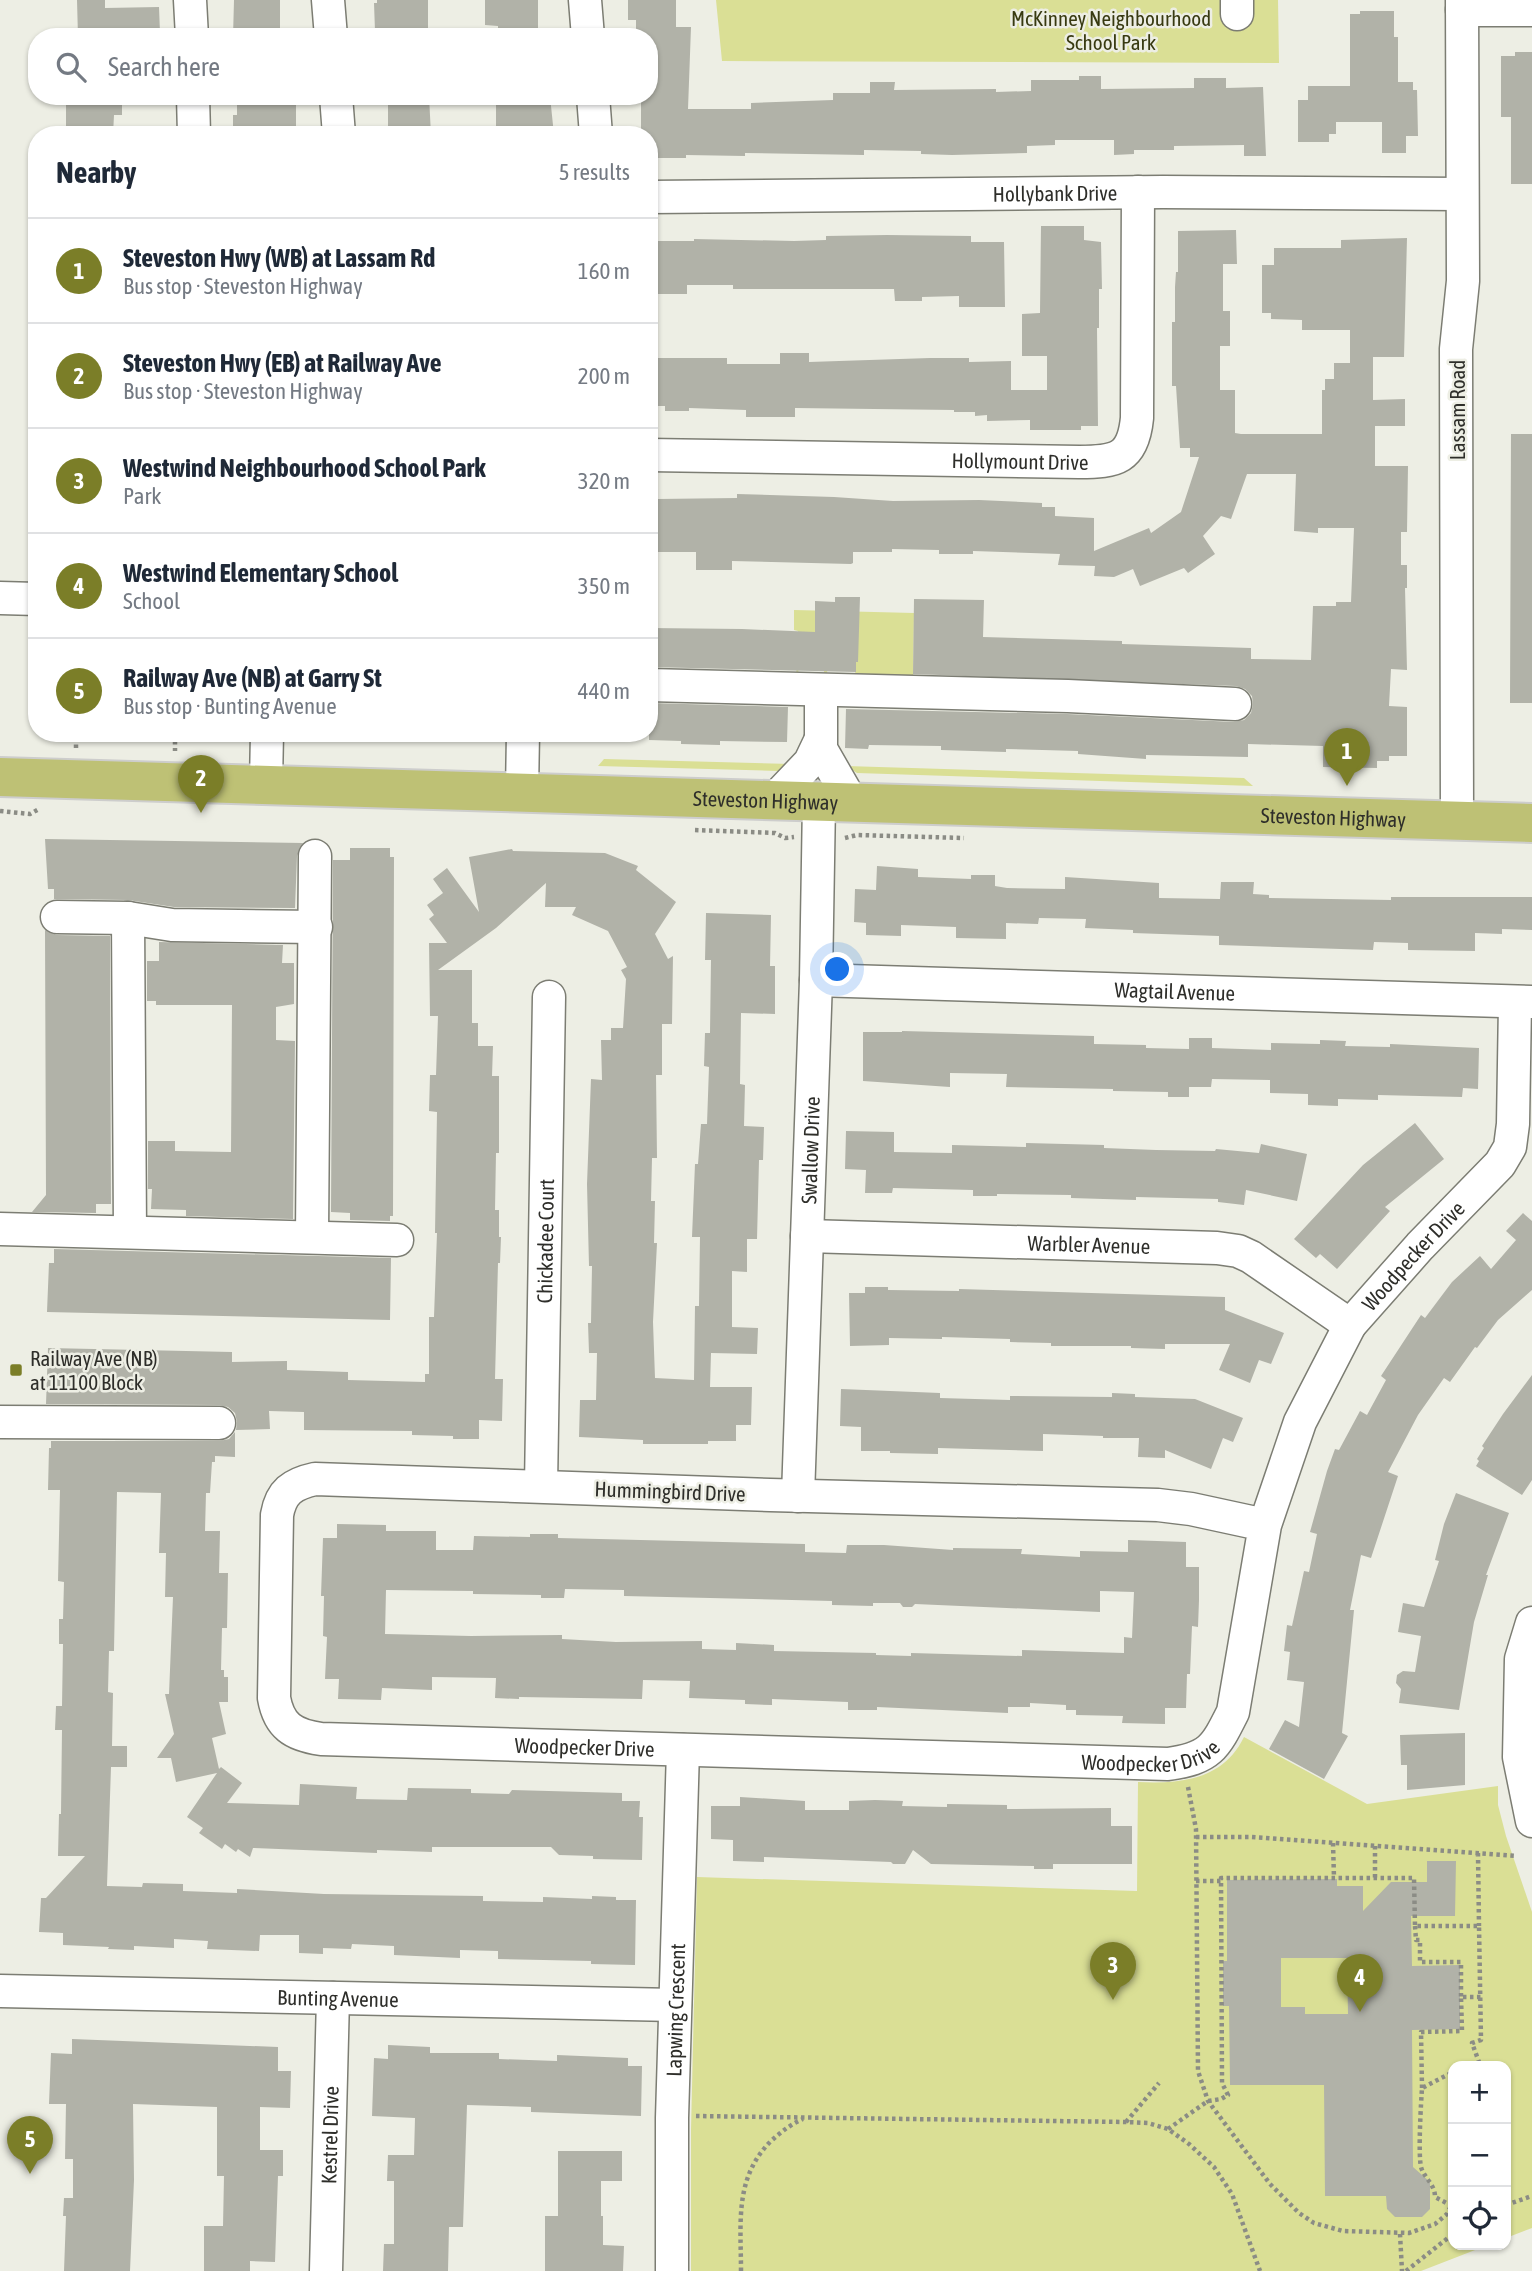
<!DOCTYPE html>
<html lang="en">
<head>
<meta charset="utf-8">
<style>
  body { margin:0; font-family:"Asap Condensed",sans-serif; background:#f6f6f7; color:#1f2937 }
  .controls { position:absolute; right:21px; bottom:21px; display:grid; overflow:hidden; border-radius:14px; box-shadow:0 2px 5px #0004 }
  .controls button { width:63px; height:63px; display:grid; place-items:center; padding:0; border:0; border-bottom:2px solid #e0e1e3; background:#fff; color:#1f2937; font:35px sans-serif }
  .you { position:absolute; left:838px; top:970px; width:24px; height:24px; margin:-18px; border:5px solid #fff; border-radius:50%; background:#1a73e8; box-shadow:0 0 0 10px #1a73e833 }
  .badge { display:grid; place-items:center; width:46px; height:46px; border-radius:50%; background:#7b7e28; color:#fff; font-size:23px; font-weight:700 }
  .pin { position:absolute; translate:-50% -58px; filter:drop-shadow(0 2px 4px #0008) }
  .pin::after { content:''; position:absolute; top:37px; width:24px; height:21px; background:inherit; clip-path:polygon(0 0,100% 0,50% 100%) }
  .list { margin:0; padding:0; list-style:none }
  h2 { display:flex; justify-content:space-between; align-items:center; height:91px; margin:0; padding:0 28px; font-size:30px }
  h2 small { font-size:23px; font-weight:400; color:#747a83 }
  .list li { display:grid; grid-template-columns:46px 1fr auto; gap:21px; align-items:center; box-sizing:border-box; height:105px; padding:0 28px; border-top:2px solid #e0e1e3 }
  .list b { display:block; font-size:26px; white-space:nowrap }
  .list p { margin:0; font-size:23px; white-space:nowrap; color:#747a83 }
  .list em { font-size:23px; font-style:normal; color:#747a83 }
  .icon { flex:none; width:38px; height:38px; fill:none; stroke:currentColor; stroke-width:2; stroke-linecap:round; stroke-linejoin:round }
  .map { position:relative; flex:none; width:1532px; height:2271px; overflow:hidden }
  .search { position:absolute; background:#fff; box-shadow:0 2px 5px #0004; left:28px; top:28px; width:630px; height:77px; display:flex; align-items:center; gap:18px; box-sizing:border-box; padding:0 24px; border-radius:28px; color:#747a83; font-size:26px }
  .panel { position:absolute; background:#fff; box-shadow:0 2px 5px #0004; left:28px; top:126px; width:630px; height:616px; border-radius:28px }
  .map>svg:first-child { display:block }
</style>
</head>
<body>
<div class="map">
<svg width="1532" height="2271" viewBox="0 0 1532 2271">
  <rect width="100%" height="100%" fill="#edeee4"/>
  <path fill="#dadf95" d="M716 0H1278L1279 63 722 61Z
    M794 610 914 613 913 681 824 680V660H828L827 674 855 675 858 639 799 656 798 680 796 679 798 631 794 630Z
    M604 759 792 764 778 771 598 766Z
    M846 766 1244 778 1253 786 857 773Z
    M1244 1737 1367 1804 1498 1786V1805L1506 1836 1532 1912V2228L1506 2238V2066H1453V2245H1488L1421 2271H691V2130L697 1877 1137 1891 1138 1782C1181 1784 1223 1780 1244 1737Z"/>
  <path fill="#b1b2a8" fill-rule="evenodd" d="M77 0H105V8L159 7 160 33 129 34V37H78Z
    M234 0H280V37H233Z
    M377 0H428V37H386V31H375L374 3H377Z
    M485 0H538V37H498V26L485 25Z
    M628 0H676V27H691L688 109H751V103L833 100V93H870V82H895L894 90 996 89V92L1031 91V80H1079V76H1101V89L1194 88V78H1226V88L1263 87 1266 156H1244V145L1174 146V150H1134V154L1114 155V140H1055V145L1027 146V153L952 155 921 154V151L864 150V155L745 153V156L686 155V158H649V135H641V96H649V37H636V20H628Z
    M1360 11H1394V37H1398V82H1413V90H1417L1418 136H1406V153H1382V122H1336V134H1329V142H1298V100H1308V86H1350V14H1360Z
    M1515 52H1532V184H1511V117H1501V56H1515Z
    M66 96H122V115H114L113 135H66Z
    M237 96H290V105H296V135H233V115H237Z
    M388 96H429L431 135H395V132H388Z
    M496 96H550L554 135H496Z
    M1041 226H1084V240L1101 242 1102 289H1099V328H1097L1098 426H1081V430H1030V420L987 421V415L975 416V412H954V410L795 408V417H746V410L689 408V411H665V406H653L652 358H727V364H780V353H809V362L930 358H969V362L1011 361V390H1047V356H1022V314L1040 313Z
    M1236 230 1237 264H1223V311H1230V346H1220V390H1235V433L1241 434H1322V390H1325V379H1334V363H1350V330H1302V320L1271 319V313H1262V265H1274V248H1341V240L1407 238 1404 357H1373V400L1405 399V426H1375V466H1408L1407 532H1401V565H1407V588H1405L1407 670 1391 669 1389 706 1407 707V756H1389V761H1377V768L1323 767V746L1248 744V757L1146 755V759L1078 754V751L1006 749V752L941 750V746L869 745 868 749 845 748 846 709 1067 714 1234 722 1244 720 1251 713 1253 704 1252 696 1245 689 1236 686 913 674 914 599 984 600 983 637 1122 641V644L1251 648V659L1311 660 1313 606H1336V602H1351L1354 528H1318V533L1294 531 1296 474H1247L1231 519 1221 516 1203 536 1215 554 1188 573 1184 568 1140 586 1133 569 1114 577 1094 576 1095 566 1058 565 1060 554 973 551V554H939V550L892 549V552H853V563L851 564 732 561V570H696V552H649V502L657 503 658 499 737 498V494L834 497 893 501 979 500 1042 503V507H1055V516L1094 518V551L1149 528 1151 533 1181 512 1199 457H1190V448H1180L1176 386H1172V322H1175V287L1176 272H1178V231Z
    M887 235 971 236V242H1004L1005 307H959V296L922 297V301H895L894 289H733V285H687V294H654V241H694V239L794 241 826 240V236Z
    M1511 434H1532V703H1510Z
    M835 597H860L858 662H856V672L649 667V628L742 629 815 632V601L835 602Z
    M649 703 788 707 787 742 720 741V745L681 744V741L649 740Z
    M45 839 303 843 297 856 295 908 174 907 128 900 54 899V889H48Z
    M350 848H390V857H394L393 1216H390V1221L350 1220V1213L331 1212 333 860H350Z
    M512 849 513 851 605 853 638 866 636 870 676 902 655 934 668 959 673 956 672 1024H662V1075H656L657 1158H652L651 1201H655L654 1243H657L653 1322 655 1378 694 1380 695 1306H699L700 1237H692L695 1164H698L701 1124H707L709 1067 704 1066 705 1033H710L711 960H705L706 913 771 915 770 966H775V1014L741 1013 740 1084 745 1085 744 1126 764 1127 763 1160H759L757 1239H747V1272L732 1271V1327L758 1328 757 1354 711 1353 710 1387H752L751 1425H736V1441H708V1444H643V1440L579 1437 580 1400H596L597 1353H589L588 1323H591L592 1266H589L587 1184 591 1079 602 1080 601 1040H611V1028H623L626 979 621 970 627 967 608 931 572 915 576 907H545L546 883 496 928 438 970H472V1023H478V1046H493L492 1076H499V1153H496L495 1210H499V1237H501L500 1263H498L495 1379H503L502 1421 479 1420V1439H453V1436L412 1435V1431L304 1430V1412L269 1411 270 1429 236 1430 237 1422 235 1413 228 1407 219 1405 46 1404 48 1348 232 1352V1362L287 1361V1370L348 1372V1380L425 1382V1374H429V1317H434L437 1233H435L437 1112 429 1111 430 1075H436L438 1016H430L429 943H447L429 919 434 915 427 905 443 893 433 879 447 868 479 912 469 857Z
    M877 866 918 869V877L971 879V875H995V886L1007 888 1065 889V877L1159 883V898L1220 899 1221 882H1254L1253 894 1269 895V898L1391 900V897H1532V930L1502 929V934L1475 933V951L1408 950V943L1374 942 1373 950 1219 945V936L1133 933V930L1085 928 1086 919 1039 918 1038 924 1006 923V939L956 938V927L901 925V936L866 935V923L854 922 855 889 876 890Z
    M45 930 57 935 110 936 111 1204H96V1213L32 1212 46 1195Z
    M159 942 283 945 282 963H294V1004L276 1007V1040L295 1041 293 1219 186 1216V1210L151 1209 152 1189H148V1141H175V1151L231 1152 232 1005H156V1001H147V961H159Z
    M902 1031 1094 1036V1044L1146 1045V1048L1189 1049V1038H1212V1048L1271 1050V1043L1320 1044V1040L1346 1041 1345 1046 1390 1047V1044L1479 1048 1478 1089 1463 1088 1462 1097 1378 1095V1100L1338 1099V1106L1308 1105V1094L1270 1093V1080L1212 1079 1211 1087H1189V1097H1168V1092L1113 1091V1089L1006 1087 1007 1074 950 1073V1087L863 1081V1032H902Z
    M1415 1123 1444 1159 1385 1207 1390 1211 1337 1269 1320 1254 1316 1258 1294 1239 1363 1165Z
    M846 1131 894 1132V1152L952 1153V1145L1026 1147V1143L1104 1145V1148L1156 1150 1215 1151 1216 1149 1259 1153 1261 1144 1307 1154 1297 1201 1246 1190 1244 1205 1218 1202V1199L1136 1197V1200L1071 1198V1195L997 1194V1196H973V1190L893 1188 892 1193H865L866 1170 845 1169Z
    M1523 1213 1532 1221V1290L1498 1320 1477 1348 1475 1347 1450 1382 1444 1378 1418 1415 1388 1472 1398 1476 1371 1558 1361 1555 1350 1610H1354L1342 1733 1348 1736 1324 1779 1269 1749 1285 1720 1299 1727 1304 1682 1287 1680 1290 1652 1284 1651 1287 1625 1292 1626 1304 1571 1309 1572 1317 1534 1310 1532 1327 1471 1335 1449 1339 1450 1360 1411 1367 1415 1386 1380 1381 1376 1421 1315 1425 1318 1452 1282 1480 1256 1491 1269 1516 1240 1506 1231Z
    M54 1249 391 1258 390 1320 47 1312 49 1263H54Z
    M865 1287H888V1290L959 1291V1289L1225 1297V1310L1284 1333 1271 1364 1259 1360 1250 1383 1219 1370 1230 1344H1165V1349L1131 1348V1346H1051V1343L1010 1342V1339L942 1337V1339L889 1338V1345L850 1346 849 1293H865Z
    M1532 1375V1480L1522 1495 1476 1466 1479 1461 1477 1459 1484 1448 1482 1446 1503 1414Z
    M841 1389 940 1393V1398L1010 1400V1396L1112 1397V1393L1135 1394V1397L1195 1399 1243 1418 1233 1442 1223 1438 1211 1469 1165 1450V1458L1138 1457 1139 1438H1103V1436L1043 1434V1451L938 1448V1454L890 1453V1451H861V1427L840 1426Z
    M235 1432V1457L215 1456V1462H212L210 1493H206L205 1531H220L219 1573H228L227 1628H222L221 1670H224V1677H228V1702H219L226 1734 212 1738 219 1769 221 1767 242 1783 227 1803 299 1805 300 1784 357 1787 356 1799 407 1800 408 1788 471 1789V1793L509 1794 512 1790 622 1793V1801H640L639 1817H643L642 1860 593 1859V1856L559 1855 551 1847H432V1852L377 1850V1853L253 1848 250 1857 238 1849 236 1852 225 1844 222 1849 199 1833 203 1828 187 1817 217 1773 176 1782 171 1758H157L174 1734 165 1694H169L173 1597H165L166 1553H159L161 1493 117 1492 114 1651H109L108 1692 113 1693 112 1746H127V1767H111L107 1886 142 1887 143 1883 183 1884V1891L237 1893V1889L324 1894 483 1896V1901L543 1902V1897L592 1899V1896L616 1897V1900H636L635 1965 591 1964V1961L498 1959V1951L460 1950V1958L394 1955V1946L352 1944 351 1949 323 1948V1954L299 1953V1935H260L259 1951 207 1949 208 1941 174 1939V1948L134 1946V1950L108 1949 109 1947 63 1945V1933L39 1932 41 1898H46L85 1856H58L59 1814H61L62 1730H55L56 1706H62L63 1644H59V1619H63L64 1582 58 1581 60 1490H48L49 1448H51V1441H219L229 1439Z
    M1456 1493 1509 1513 1486 1575H1488L1474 1622 1459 1710 1399 1703 1401 1689 1396 1683 1397 1675 1403 1671 1415 1672 1421 1636 1398 1632 1403 1603 1424 1607 1439 1561 1435 1560 1444 1524Z
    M337 1524 386 1525V1531H436V1550H473L474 1536 530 1537V1534H558V1538L805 1544V1552L846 1553 847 1545H884L953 1550V1548L1022 1549 1021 1554 1080 1557V1551L1128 1552V1540L1186 1542V1567H1199V1600L1198 1627 1192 1626 1190 1674H1187L1186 1708H1165V1724L1122 1723 1123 1716 1076 1715V1710H1066V1705L1030 1703V1707H1008V1713L877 1707V1710H848V1702L772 1699V1705L745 1704V1700L689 1698 690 1681 643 1680 642 1699 519 1697V1699L495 1698 496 1678 432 1677V1690L382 1688 381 1700 338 1699 339 1679H325L327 1637 323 1636 324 1596H321L323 1538H337ZM565 1589 624 1590V1596L832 1601V1605L873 1606V1603H900L903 1607H912L915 1604 1100 1612V1591L1134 1592 1132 1638 1124 1637V1653L1022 1650V1656L911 1653V1656L876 1655V1653L774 1651V1645L736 1643V1650L702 1649V1641L616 1642 562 1639V1635L471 1636 385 1634 386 1590 473 1591V1594L541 1595V1598H564Z
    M1465 1733V1785L1407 1790V1765H1401L1400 1735Z
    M740 1797 805 1801V1810H849V1801L875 1800 903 1801 902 1806 947 1807V1804L1007 1805V1809L1111 1808V1826H1132V1864H1053V1869H1034V1866L931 1864 913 1850 905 1864H893L891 1862 764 1857V1862L733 1861V1840L711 1839V1806H740Z
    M1427 1861H1456L1455 1916H1411L1412 1966 1460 1965V2029L1412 2030 1413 2167 1430 2182V2209L1422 2217H1395L1387 2209 1386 2196H1325L1324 2085H1230L1229 2006H1223V1961H1227V1880L1337 1879V1886H1363V1911L1391 1882H1427ZM1281 1958H1347L1348 2014H1305V2007H1281Z
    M72 2039 278 2047V2071H291L290 2108 260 2107V2150H283V2176H278L275 2262 250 2261V2271H204V2226H223L224 2176H217V2107L133 2104 134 2180 130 2271H64L66 2216H63L64 2198H73V2159H65L66 2104H49L51 2053 72 2054Z
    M388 2045 430 2047V2053H499V2059L557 2061V2055L628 2058V2066H642L641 2116 531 2112V2107L467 2105 463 2227H449L448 2271H383L384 2244H394V2181H387L388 2155H414L415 2118 372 2116 374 2058 388 2059Z
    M558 2151H622V2181H601V2216H603V2245L624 2246 623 2271H545V2216H558Z"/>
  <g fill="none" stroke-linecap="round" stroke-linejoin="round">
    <defs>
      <g id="minor">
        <path d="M190 0 192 37"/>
        <path d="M328 0 331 37"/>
        <path d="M585 0 588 37"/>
        <path d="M1462 10H1532"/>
        <path d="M1237 14V0"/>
        <path d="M193 96 194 135"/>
        <path d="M336 96 339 135"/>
        <path d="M593 96 596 135"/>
        <path id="s1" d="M649 197 1163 192 1461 194"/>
        <path id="s2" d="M649 455 1079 462C1116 462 1133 459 1137 418L1138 192"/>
        <path d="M0 598 37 599"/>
        <path d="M649 685 1068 696 1235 704"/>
        <path d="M821 691V749L852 803"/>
        <path d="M266 783 267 733"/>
        <path d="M522 792 523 733"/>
        <path d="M773 801 810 762 820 741"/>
        <path d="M1457 821 1456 349 1463 281 1462 0"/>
        <path d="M57 917 128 918 172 925 316 927"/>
        <path d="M128 918 130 1231"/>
        <path id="s3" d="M816 980 1532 1002"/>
        <path d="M0 1229 397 1240"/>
        <path d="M312 1236 315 856"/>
        <path id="s4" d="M807 1236 1217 1248 1238 1251 1251 1257 1350 1325"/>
        <path d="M0 1422 219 1423"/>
        <path id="s5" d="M541 1486 549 997"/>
        <path id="s6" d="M798 1496 816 980 819 802"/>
        <path id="s7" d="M1265 1525 1191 1509 1158 1505 770 1495 315 1479C292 1484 281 1492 277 1515L274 1698C279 1726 293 1735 321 1739L1168 1764C1210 1758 1215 1748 1233 1712L1265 1525 1300 1422 1350 1325 1420 1246 1500 1164 1510 1147 1513 1124 1515 1003"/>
        <path d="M1532 1623 1521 1659 1519 1757 1532 1821"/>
        <path id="s8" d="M0 1991 675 2005"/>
        <path id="s9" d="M326 2271 333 1998"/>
        <path id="s10" d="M672 2271V2118L683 1750"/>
      </g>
      <g id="major">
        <path id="s11" d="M0 777 1532 823"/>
      </g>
    </defs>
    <use href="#minor" stroke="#7c7d73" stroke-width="35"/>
    <use href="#major" stroke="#cdcdcc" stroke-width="42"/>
    <path stroke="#8b8c85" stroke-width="4.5" stroke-dasharray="3.5 3.5" stroke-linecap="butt" d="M175 734V751
      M76 748V733
      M0 811 30 814 39 809
      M695 830 775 833 785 838 794 837
      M845 838 857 835 964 838
      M1188 1787 1196 1829 1198 2071 1208 2101 1270 2184 1299 2213 1314 2223 1343 2231 1409 2233 1435 2224 1447 2214 1453 2202
      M1196 1837H1251L1516 1856
      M1333 1843 1334 1878
      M1375 1846V1878
      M1478 1853 1479 1926
      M1196 1881H1221
      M1415 1926 1416 1940H1420V1962H1461V1997
      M1422 2088 1421 2032 1462 2031 1461 1997H1481
      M696 2116 1126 2122 1148 2123 1168 2129 1189 2144 1214 2167 1232 2194 1260 2271
      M1126 2122 1159 2083
      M1168 2129 1208 2101 1221 2099 1228 2095 1222 2083 1221 1878H1414L1415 1926H1479L1481 2040 1472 2043 1479 2062 1469 2066
      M1506 2205 1532 2196
      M1452 2206 1435 2197C1435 2184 1424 2178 1421 2167 1418 2153 1421 2103 1422 2088L1453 2072
      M1400 2234 1402 2271
      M741 2271C741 2223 734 2178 771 2141 781 2132 791 2124 803 2119
      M1406 2271 1453 2234"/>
    <use href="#minor" stroke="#fff" stroke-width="32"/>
    <use href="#major" stroke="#bec175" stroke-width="38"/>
  </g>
  <rect fill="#7b7e28" stroke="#edeee4" stroke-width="2.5" x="9" y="1363" width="14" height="14" rx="3.5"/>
  <g text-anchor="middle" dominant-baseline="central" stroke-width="5" stroke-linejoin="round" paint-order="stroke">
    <g font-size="21" fill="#383a11" stroke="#edeee4">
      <text x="1111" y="18">McKinney Neighbourhood<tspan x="1111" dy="24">School Park</tspan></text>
    </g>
    <g font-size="21" fill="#2e2e2a" stroke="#edeee4">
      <text stroke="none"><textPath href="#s1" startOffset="406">Hollybank Drive</textPath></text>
      <text transform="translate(1457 410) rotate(-90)">Lassam Road</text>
      <text stroke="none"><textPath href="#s2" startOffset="371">Hollymount Drive</textPath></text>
      <text stroke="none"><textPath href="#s11" startOffset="766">Steveston Highway</textPath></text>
      <text stroke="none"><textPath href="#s11" startOffset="1334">Steveston Highway</textPath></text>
      <text stroke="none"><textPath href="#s3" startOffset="359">Wagtail Avenue</textPath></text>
      <text stroke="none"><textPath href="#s6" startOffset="346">Swallow Drive</textPath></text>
      <text stroke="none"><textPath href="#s5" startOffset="245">Chickadee Court</textPath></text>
      <text stroke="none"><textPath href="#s4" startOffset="282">Warbler Avenue</textPath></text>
      <text stroke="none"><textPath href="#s7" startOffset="2698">Woodpecker Drive</textPath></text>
      <text transform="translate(670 1491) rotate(2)">Hummingbird Drive</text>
      <text stroke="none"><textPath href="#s7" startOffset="1524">Woodpecker Drive</textPath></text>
      <text stroke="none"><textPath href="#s7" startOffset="2091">Woodpecker Drive</textPath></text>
      <text stroke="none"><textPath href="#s8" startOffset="338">Bunting Avenue</textPath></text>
      <text stroke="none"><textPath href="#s10" startOffset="261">Lapwing Crescent</textPath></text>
      <text stroke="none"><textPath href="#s9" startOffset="136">Kestrel Drive</textPath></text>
    </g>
    <g font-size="21" fill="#2e2e2a" stroke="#edeee4" text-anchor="start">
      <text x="30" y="1358">Railway Ave (NB)<tspan x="30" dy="24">at 11100 Block</tspan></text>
    </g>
  </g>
</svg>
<div class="controls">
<button>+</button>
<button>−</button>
<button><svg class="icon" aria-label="locate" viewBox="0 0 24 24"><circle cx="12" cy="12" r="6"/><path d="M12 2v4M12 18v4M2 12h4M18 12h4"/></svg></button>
</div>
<div class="you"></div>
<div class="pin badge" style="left:1347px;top:786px">1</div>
<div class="pin badge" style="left:201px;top:813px">2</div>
<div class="pin badge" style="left:1113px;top:2000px">3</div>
<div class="pin badge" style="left:1360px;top:2012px">4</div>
<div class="pin badge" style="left:30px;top:2174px">5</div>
<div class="search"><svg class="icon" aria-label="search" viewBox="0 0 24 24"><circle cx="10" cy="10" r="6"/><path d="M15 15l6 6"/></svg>Search here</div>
<section class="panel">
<h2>Nearby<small>5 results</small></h2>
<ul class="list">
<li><span class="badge">1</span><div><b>Steveston Hwy (WB) at Lassam Rd</b><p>Bus stop · Steveston Highway</p></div><em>160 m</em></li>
<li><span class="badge">2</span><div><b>Steveston Hwy (EB) at Railway Ave</b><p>Bus stop · Steveston Highway</p></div><em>200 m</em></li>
<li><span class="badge">3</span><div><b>Westwind Neighbourhood School Park</b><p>Park</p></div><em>320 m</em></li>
<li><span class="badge">4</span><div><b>Westwind Elementary School</b><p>School</p></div><em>350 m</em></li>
<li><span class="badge">5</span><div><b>Railway Ave (NB) at Garry St</b><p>Bus stop · Bunting Avenue</p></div><em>440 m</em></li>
</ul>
</section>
</div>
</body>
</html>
